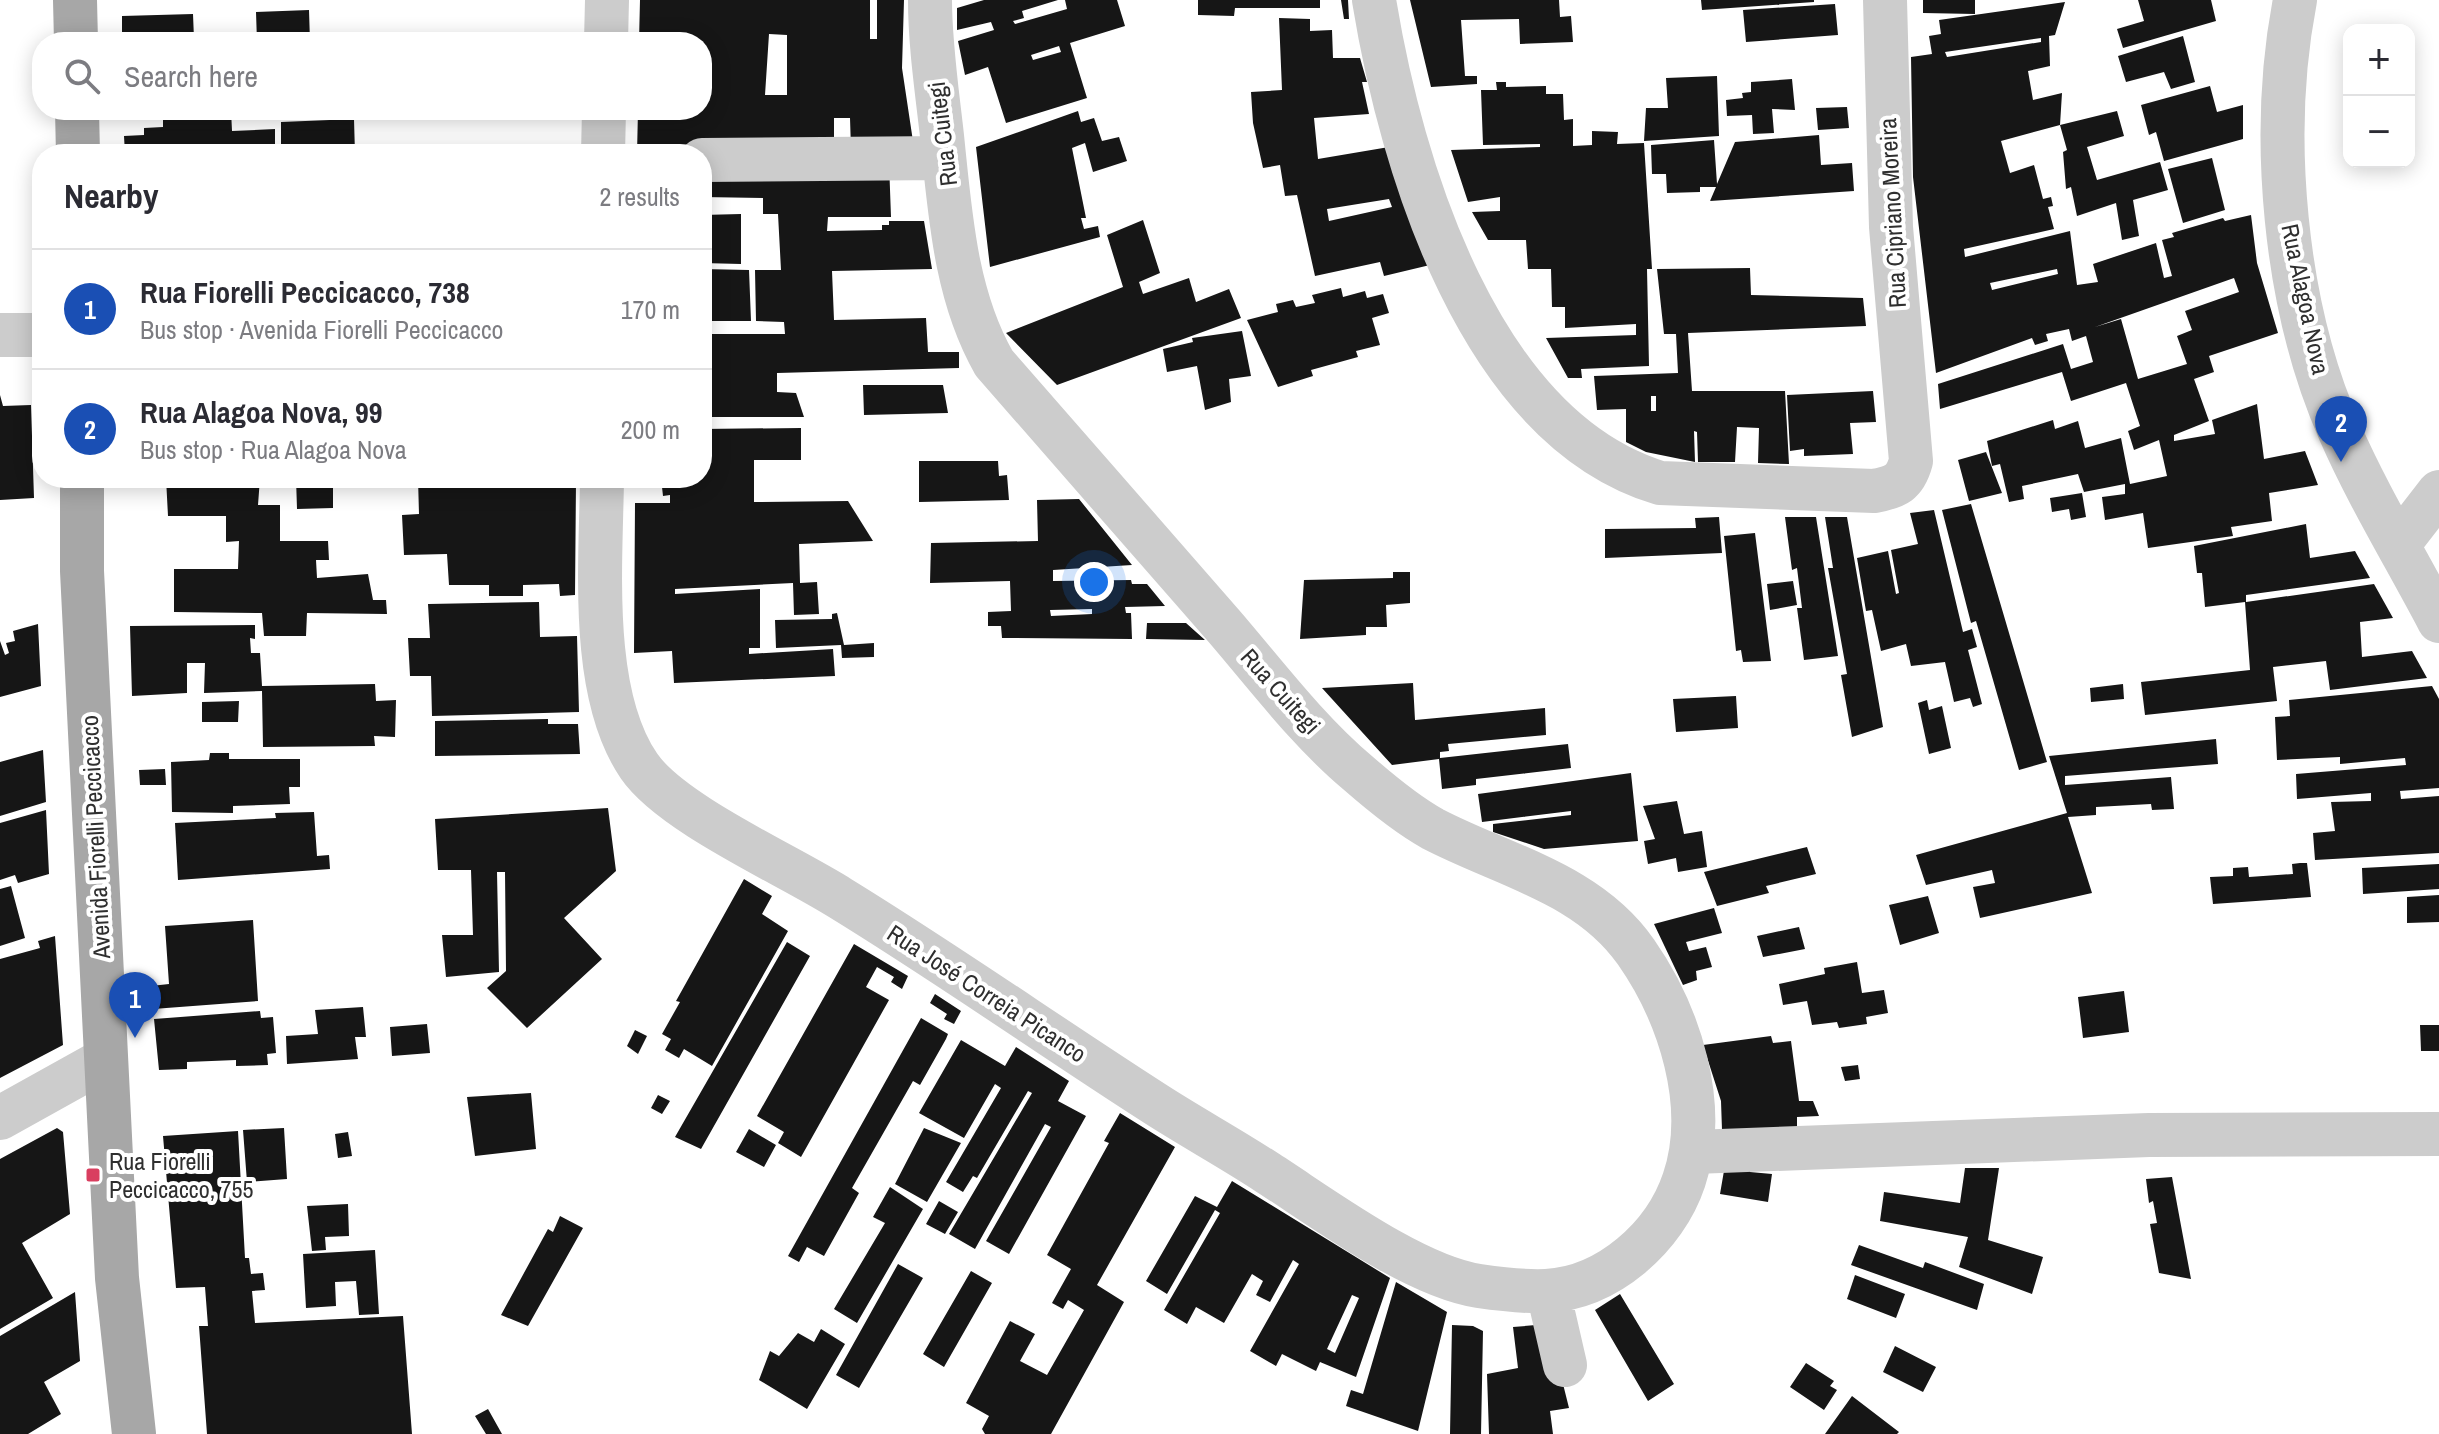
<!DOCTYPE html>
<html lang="en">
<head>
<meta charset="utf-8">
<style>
  body { margin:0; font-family:"Archivo Narrow",sans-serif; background:#f7f7f7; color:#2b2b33 }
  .controls { position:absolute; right:24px; top:24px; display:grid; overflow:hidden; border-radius:16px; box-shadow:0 4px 20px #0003 }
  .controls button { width:72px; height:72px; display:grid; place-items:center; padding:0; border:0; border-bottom:2px solid #e1e1e2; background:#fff; color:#2b2b33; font:40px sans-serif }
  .you { position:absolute; left:1094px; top:582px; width:28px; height:28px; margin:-20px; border:6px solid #fff; border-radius:50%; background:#1a73e8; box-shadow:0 0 0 12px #1a73e833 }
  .badge { display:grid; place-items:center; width:52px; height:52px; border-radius:50%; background:#1a73e8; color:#fff; font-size:26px; font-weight:700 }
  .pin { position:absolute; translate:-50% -66px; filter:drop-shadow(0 2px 4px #0008) }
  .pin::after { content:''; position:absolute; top:42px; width:28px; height:24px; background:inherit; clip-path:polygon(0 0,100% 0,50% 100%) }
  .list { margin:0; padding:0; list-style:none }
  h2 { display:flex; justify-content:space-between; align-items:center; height:104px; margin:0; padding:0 32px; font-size:34px }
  h2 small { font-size:26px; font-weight:400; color:#7c7c81 }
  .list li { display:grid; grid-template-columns:52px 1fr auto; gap:24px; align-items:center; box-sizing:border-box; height:120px; padding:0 32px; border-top:2px solid #e1e1e2 }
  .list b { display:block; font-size:30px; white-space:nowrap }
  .list p { margin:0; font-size:26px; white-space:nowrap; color:#7c7c81 }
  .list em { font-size:26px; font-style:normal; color:#7c7c81 }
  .icon { flex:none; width:44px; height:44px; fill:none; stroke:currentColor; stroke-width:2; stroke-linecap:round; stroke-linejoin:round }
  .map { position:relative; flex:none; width:2439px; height:1434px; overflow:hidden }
  .search { position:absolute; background:#fff; box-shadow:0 4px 20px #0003; left:32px; top:32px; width:680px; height:88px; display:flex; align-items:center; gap:20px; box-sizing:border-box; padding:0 28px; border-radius:32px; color:#7c7c81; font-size:30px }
  .panel { position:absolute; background:#fff; box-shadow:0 4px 20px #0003; left:32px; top:144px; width:680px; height:344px; border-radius:32px }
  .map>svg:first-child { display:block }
</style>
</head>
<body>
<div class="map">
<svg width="2439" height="1434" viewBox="0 0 2439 1434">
  <rect width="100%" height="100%" fill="#fff"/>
  <path fill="#161616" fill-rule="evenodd" d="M640 0H870V39H877V0H904L902 68 914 148 851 149 850 118H834V149L637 154 638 110H702V42H639ZM769 34 787 35V95H765Z
    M984 0H1058L1022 11 1024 18 1013 21 1015 24 1067 9 1065 0H1117L1125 26 1070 43 1087 98 1006 123 988 67 965 75 958 41 994 30 991 22 957 30V8ZM1059 46 1061 52 1033 60 1031 55Z
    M1198 0H1320V8H1235L1234 16 1198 15Z
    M1341 0H1348L1349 19H1344Z
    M1410 0H1559L1560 17 1571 16 1573 42 1520 44 1519 19 1461 20 1465 76H1477V84L1431 87Z
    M1701 0H1814V2L1702 10Z
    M1923 0H1975V14L1923 13Z
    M2138 0H2211L2216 21 2123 48 2117 29 2144 21Z
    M2065 2 2055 35 2049 36 2050 66 2028 71 2033 100 2062 93 2060 125 2001 141 2010 173 2034 165 2043 199 2051 197 2053 206 2048 207 2054 229 1964 249 1965 257 2070 231 2077 285 2098 282 2093 264 2156 243 2164 278 2172 276 2162 240 2174 237 2172 233 2223 218 2225 221 2251 215 2257 263 2278 333 2209 356 2214 372 2194 379 2209 421 2174 435V441L2215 434 2212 420 2257 404 2264 459 2305 451 2318 485 2269 493 2272 521 2231 527 2233 536 2148 548 2143 513 2105 520 2102 497 2125 494V484L2084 492 2078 474 2022 486 2024 499 2009 502 2000 464 1992 466 1987 441 2053 420 2055 429 2078 421 2085 448 2121 438 2130 484 2167 476 2159 440 2134 450 2128 431 2140 426 2126 383 2071 401 2062 372 1940 409 1938 384 2063 344 2071 369 2093 362 2086 336 2072 341 2069 329 2046 334 2048 341 2035 345 2032 338 1936 373 1913 177 1911 57 1932 54 1929 36 1941 34 1939 20ZM2041 38V42L1947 57 1945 52ZM2057 269 2058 274 1992 290 1990 283ZM2234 278 2239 292 2185 311 2192 330 2177 336 2187 364 2138 379 2121 319 2095 327Z
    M1835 4 1838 35 1746 42 1743 10Z
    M309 10 310 42H257L256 12Z
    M193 14 194 39 251 38V42H122V16Z
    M1279 18 1310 19V31L1332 30 1333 58H1360L1367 82H1362L1369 114 1314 118 1318 159 1389 147 1430 265 1384 276 1380 262 1315 276 1297 195 1285 196 1280 165 1263 168 1253 123 1251 92 1282 90ZM1389 199 1392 207 1329 221 1327 209Z
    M2183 36 2195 82 2171 89 2164 72 2126 82 2118 56Z
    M1717 76 1719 136 1644 141 1646 108H1668L1666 78Z
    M1792 79 1795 110 1772 109 1774 133 1753 134 1752 115 1727 116 1726 100 1743 98 1742 93 1751 92V82Z
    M1496 82H1506V87L1546 86V94H1563L1564 120 1573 119V146L1592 145V131L1618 132 1617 144 1644 143 1652 269H1647L1649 366 1581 369 1582 378H1568L1546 338 1636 335V324L1565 328V307H1552L1551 269H1528L1526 240H1488L1472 212 1500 211V197L1468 202 1451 150 1540 147V144L1483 145 1481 90H1497Z
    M2210 86 2217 112 2243 105V139L2164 161 2156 132 2149 135 2141 105Z
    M1847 107 1849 128 1818 130 1816 108Z
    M163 110H231L232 131 275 129V154H166V151L145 150V154H125L124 136 144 135V128L163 127Z
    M1078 111 1081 122 1094 118 1102 141 1119 137 1127 161 1093 172 1085 143 1072 148 1086 218H1081L1084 229 1098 226 1100 237 990 267 976 147Z
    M2117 111 2124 136 2087 147 2097 180 2160 162 2168 190 2133 200 2139 236 2122 240 2116 203 2077 216 2071 187 2066 189 2063 152 2067 150 2060 125Z
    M354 119 355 154H287V144H281V122Z
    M1819 135 1821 165 1852 163 1854 191 1710 201 1716 187H1700V192L1667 193 1666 174H1652L1651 145 1714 140 1717 184 1735 142Z
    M2212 158 2225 210 2183 223 2168 169Z
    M889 162 891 217H828L827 231 882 230V225H889V221H924L932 269 832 271 834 320 926 318 928 352H959V368L777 373V392L796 393 804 417H702V334H785L784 322 756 321 755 270H781L778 214H763V198L702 197V165Z
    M741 214V264L702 263V215Z
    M1143 220 1160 273 1139 282 1143 294 1189 278 1196 302 1229 289 1241 318 1057 385 1006 333 1123 287 1107 235Z
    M1750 268 1751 295 1863 298 1866 326 1688 333 1692 391H1785L1789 464 1758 463 1759 428 1737 427 1735 462H1698L1697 432 1694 431 1695 462 1646 452 1626 442V409L1597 410 1594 376 1678 373 1676 334H1664L1657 269ZM1651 396H1656V411H1651Z
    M702 269 749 270 751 321H702Z
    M1341 288 1343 297 1365 291 1367 298 1383 294 1389 313 1372 318 1380 345 1356 351 1358 357 1311 370 1313 376 1278 387 1247 320 1278 312 1276 304 1293 300 1296 307 1315 303 1312 295Z
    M1242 331 1251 376 1229 379 1231 402 1205 410 1197 366 1167 372 1163 349 1193 342 1192 338Z
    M863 385H943L948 413 864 415Z
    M1873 391 1876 422 1850 423 1853 454 1804 456V449L1790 451 1787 395Z
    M0 395 3 406 31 405 34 498 0 500Z
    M801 428V460H754V502L848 501 873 541 799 544 800 583 817 582 819 614 794 615 793 583 675 589V594L760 589V648H749V654L833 649 835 676 674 683 672 651 634 653 635 503H670V495L663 496 661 478H702V429Z
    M1986 452 2002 493 1969 501 1958 460Z
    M919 461H998L999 476 1007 475 1009 500 919 502Z
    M166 478H260L258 505H280V541H328L329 560H316L317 578 368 574 373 600H386L387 614 307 613 306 636H264L262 613 174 612V569H238L239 541 226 542V516H168Z
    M296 478H333V508L297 509Z
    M418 478 576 481 575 595 560 596 559 584 523 585V596H489V585H449L447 554 404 555 402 515 419 514Z
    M2082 493 2086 517 2071 520 2069 509 2052 512 2050 498Z
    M1079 499 1132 565 1053 570V581L1131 580 1132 584H1147L1165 606 1125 607 1126 613H1131L1132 639 1002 638 1001 626H988V612L1011 611 1010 581 930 583 931 543 1038 541 1037 500ZM1092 609V614L1051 616 1050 610Z
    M1971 504 2047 762 2019 770 1976 621 1971 623 1942 510Z
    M1934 510 1963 632 1972 629 1977 647 1968 650 1982 704 1973 707 1970 698 1954 702 1945 662 1911 666 1906 644 1881 651 1872 610 1866 611 1857 558 1888 551 1896 594 1899 593 1891 550 1918 544 1910 513Z
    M1719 517 1722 553 1605 558V529L1696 528 1695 518Z
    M1785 517H1816L1838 656 1804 660 1797 608H1802L1797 568 1792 570Z
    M1825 517H1847L1883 727 1852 737 1841 675 1847 674 1828 568H1833Z
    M2306 524 2310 558 2355 551 2370 578 2246 595V602L2374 584 2393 618 2360 622 2362 657 2412 651 2427 678 2330 690 2326 661 2273 667 2277 701 2145 715 2141 682 2250 670 2245 602 2205 607 2202 573H2197L2194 546Z
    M1755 533 1771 661 1743 662 1741 650 1736 651 1724 536Z
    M1393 572H1410V603L1386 605 1387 627H1366V635L1300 639 1304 580 1393 578Z
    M1793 581 1797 605 1770 610 1767 584Z
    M539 602 540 637 577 636 579 712 432 716 431 676H410L408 638H430L428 604Z
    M837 613 844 645 874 643V657L842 658 841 645 776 648 775 620 832 619V614Z
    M1147 623H1186L1205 640 1146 639Z
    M38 624 41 686 0 697V641L5 655 9 653 6 643 15 641 13 631Z
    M255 625V639L250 638 251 653H260L262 686 375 684 376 701 396 700 395 737 374 736 375 746 263 747 262 691 204 693 205 663H187V693L132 696 130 626Z
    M1413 683 1415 720 1545 708 1546 735 1448 744 1449 751 1440 752V758L1568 744 1571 768 1476 779V785L1442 789 1439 759 1392 765 1322 688Z
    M2123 684 2124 699 2091 702 2090 688Z
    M2432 686 2439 699V788L2400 791 2401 799 2439 796V853L2315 860 2313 833 2335 831 2331 802 2371 801V793L2297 799 2296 774 2406 765 2405 758 2340 764V757L2277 760 2275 717 2290 716 2289 700Z
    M1736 696 1738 728 1676 732 1673 699Z
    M1927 700 1929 710 1942 706 1951 748 1929 754 1918 703Z
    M239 701 238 722H202V702Z
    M548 719V724H578L580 754 435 756V721Z
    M2216 739 2218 764 2065 776V785L2171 777 2174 809 2152 810 2151 804 2096 807V815L2068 817 2092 893 1980 918 1973 887 1995 883 1992 870 1926 885 1916 855 2067 813 2049 756Z
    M43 750 46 802 0 816V762Z
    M210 753H229V759H300V787H289L290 804 233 806V813L172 812 171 762 209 760Z
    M165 769 166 785H140L139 770Z
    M1631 773 1638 841 1544 849 1493 832V824L1571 815V811L1482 822 1478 794Z
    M1677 801 1684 834 1702 831 1707 867 1678 872 1676 858 1648 864 1644 841 1655 839 1643 806Z
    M608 808 616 871 564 918 602 959 527 1028 487 988 506 971 505 872H497L499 972 446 977 442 935H473L471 870H438L435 819Z
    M46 810 49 874 18 883 15 875 0 880V823Z
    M314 812 317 856 329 855 330 869 178 880 175 823 276 818 275 813Z
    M1807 847 1816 874 1766 886 1769 893 1717 906 1704 872Z
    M2300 863H2307L2311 897 2213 904 2210 877 2233 876V868L2248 867 2249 877 2293 874 2292 864Z
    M2439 864V889L2363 894 2362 868Z
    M744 879 772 896 762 914 788 931 712 1066 684 1049 679 1058 665 1050 671 1039 662 1034 680 1002 676 1001Z
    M11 886 25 938 0 946V889Z
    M2439 895V922L2407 923V897Z
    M1928 896 1939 933 1900 945 1889 905Z
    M1714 908 1722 933 1686 942 1689 951 1706 947 1712 967 1696 971 1697 980 1683 985 1654 924Z
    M253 920 258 1001 153 1009 151 986 169 984 165 926Z
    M1799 927 1805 949 1763 957 1757 936Z
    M55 936 63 1045 0 1078V959L40 948 38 941Z
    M787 942 810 956 701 1149 675 1137Z
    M854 944 908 976 902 989 891 982 894 977 877 967 866 987 889 1000 801 1157 778 1143 784 1132 757 1116Z
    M1857 962 1862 993 1884 990 1888 1013 1866 1017 1867 1024 1839 1028 1837 1022 1812 1025 1807 1001 1783 1005 1779 984 1825 974 1824 968Z
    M2124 991 2129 1032 2083 1038 2078 997Z
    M935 994 961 1011 954 1024 944 1019 947 1014 930 1003Z
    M363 1007 366 1037H355L358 1059 287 1064 286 1036 318 1034 315 1010Z
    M260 1011 261 1018 273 1017 276 1053 267 1054 268 1065 236 1066V1060L187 1062V1069L159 1070 154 1019Z
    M921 1018 948 1034 946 1039 920 1085 913 1081 852 1188 859 1193 824 1256 807 1247 799 1262 788 1256Z
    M427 1024 430 1053 392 1056 390 1027Z
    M2420 1025H2439V1051H2421Z
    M635 1030 647 1036 638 1054 627 1046Z
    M1771 1036 1773 1043 1791 1041 1799 1101H1813L1819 1116 1797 1117V1129L1722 1130 1721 1101 1703 1045Z
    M961 1040 1005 1066 1016 1047 1069 1081 1058 1101 1086 1116 1009 1254 986 1241 1051 1127 1045 1124 975 1249 949 1234 1032 1093 1028 1091 977 1178 973 1176 963 1192 946 1182 1001 1088 995 1084 964 1138 919 1113Z
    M1858 1065 1860 1079 1845 1081 1841 1067Z
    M531 1093 536 1149 475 1156 467 1097Z
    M658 1095 670 1101 662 1114 651 1108Z
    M1120 1113 1175 1147 1097 1285 1124 1302 1051 1434H985L982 1429 989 1416 966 1403 1010 1321 1035 1334 1020 1361 1047 1375 1084 1310 1068 1300 1063 1309 1052 1303 1071 1269 1047 1255 1109 1143 1104 1141Z
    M57 1128 63 1132 70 1214 22 1243 53 1298 0 1329V1159Z
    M284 1128 287 1179 247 1182 243 1130Z
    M924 1128 961 1143 927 1202 895 1184Z
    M749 1129 776 1145 764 1167 736 1152Z
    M238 1131 245 1258H249L251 1274 263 1273 265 1290 252 1291 255 1323 403 1316 412 1434H207L199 1326H208L205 1287 176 1288 163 1136Z
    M348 1132 352 1156 338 1158 335 1134Z
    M1751 1164 1750 1172 1772 1174 1768 1202 1720 1194 1725 1165Z
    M1965 1168H1999L1988 1240 2043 1257 2032 1294 1959 1267 1968 1237 1880 1221 1884 1192 1960 1203Z
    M2172 1177 2182 1231 2191 1279 2159 1273 2150 1224 2157 1223 2153 1201 2149 1203 2146 1179Z
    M1232 1181 1390 1278 1356 1377 1320 1362 1316 1371 1282 1354 1276 1366 1250 1351 1299 1264 1293 1260 1270 1302 1256 1295 1263 1281 1252 1274 1224 1323 1196 1307 1187 1324 1164 1310 1220 1213 1215 1210 1167 1294 1146 1281 1195 1196 1217 1207ZM1352 1295 1359 1298 1335 1353 1327 1349Z
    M890 1187 923 1209 857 1323 834 1309 885 1223 873 1217Z
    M939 1201 958 1212 945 1234 926 1224Z
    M348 1204 349 1236 325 1237 326 1250 312 1251 307 1206Z
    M560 1216 583 1228 528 1326 501 1315 548 1229 553 1232Z
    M1859 1245 1923 1268 1925 1262 1984 1284 1977 1310 1851 1265Z
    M375 1250 379 1314 359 1315 356 1281 335 1282 336 1306 306 1308 303 1254Z
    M898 1264 923 1278 859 1388 836 1375Z
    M971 1271 992 1283 944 1367 923 1354Z
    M1855 1275 1905 1294 1896 1318 1847 1299Z
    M1396 1282 1447 1312 1418 1431 1346 1406 1351 1390 1363 1394Z
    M75 1292 80 1361 44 1382 61 1414 28 1434H0V1336Z
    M1620 1294 1674 1384 1648 1401 1595 1310Z
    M1548 1324 1569 1408 1550 1411 1553 1434H1489L1487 1374 1518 1368 1513 1327Z
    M1452 1325 1473 1326 1483 1331 1481 1434H1450Z
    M821 1329 845 1344 807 1409 759 1380 770 1351 779 1356 798 1333 814 1342Z
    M1895 1346 1936 1367 1923 1392 1883 1372Z
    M1806 1363 1834 1381 1830 1386 1837 1390 1824 1410 1790 1387Z
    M1852 1396 1899 1432 1897 1434H1825Z
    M488 1409 502 1434H486L475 1416Z"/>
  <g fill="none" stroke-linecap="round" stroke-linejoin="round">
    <path stroke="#ccc" stroke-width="44" d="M1374 0C1401 166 1479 428 1660 483L1874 491C1896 487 1905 483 1911 461L1891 227 1885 0
      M2295 0C2269 134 2284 306 2340 432 2368 496 2406 558 2439 621
      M606 42 607 0
      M603 154 604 110
      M702 160 944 158
      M0 335H42
      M602 478C601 564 589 693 639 766 672 814 788 865 840 898 946 963 1048 1035 1154 1103 1191 1127 1230 1148 1268 1173 1324 1209 1414 1276 1479 1286 1500 1289 1525 1292 1546 1291 1608 1288 1665 1237 1684 1180 1709 1106 1680 1015 1636 952 1588 883 1504 866 1433 829 1406 814 1382 794 1358 773 1308 731 1266 675 1223 625 1147 538 1070 450 994 363 955 295 950 212 942 136 937 91 930 45 930 0
      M2398 545 2439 492
      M0 1118 106 1059
      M1694 1152 2149 1135 2439 1134
      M1548 1291 1565 1365"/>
    <path stroke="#a7a7a7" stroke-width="44" d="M75 0 76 42
      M77 110 78 154
      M82 478V571L117 1278 134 1434"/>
  </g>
  <rect fill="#d93e5f" stroke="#fff" stroke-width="3" x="85" y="1167" width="16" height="16" rx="4"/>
  <g text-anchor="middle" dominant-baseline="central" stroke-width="8" stroke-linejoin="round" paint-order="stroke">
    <g font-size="24" fill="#2f2f2f" stroke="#fff">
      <text transform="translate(942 134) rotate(-97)">Rua Cuitegi</text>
      <text transform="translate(1892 213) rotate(-93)">Rua Cipriano Moreira</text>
      <text transform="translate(2306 299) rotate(78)">Rua Alagoa Nova</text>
      <text transform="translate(1281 691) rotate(48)">Rua Cuitegi</text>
      <text transform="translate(95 837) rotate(-93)">Avenida Fiorelli Peccicacco</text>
      <text transform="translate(987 993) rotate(33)">Rua José Correia Picanco</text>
    </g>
    <g font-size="24" fill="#2f2f2f" stroke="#fff" text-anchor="start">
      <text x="109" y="1161">Rua Fiorelli<tspan x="109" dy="28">Peccicacco, 755</tspan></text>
    </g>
  </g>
</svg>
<div class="controls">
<button>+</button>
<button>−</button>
</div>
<div class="you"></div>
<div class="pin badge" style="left:135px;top:1038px;background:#1a4fb4">1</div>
<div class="pin badge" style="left:2341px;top:462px;background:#1a4fb4">2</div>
<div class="search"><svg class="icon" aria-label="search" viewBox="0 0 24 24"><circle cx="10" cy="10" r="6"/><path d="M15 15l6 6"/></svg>Search here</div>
<section class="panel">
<h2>Nearby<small>2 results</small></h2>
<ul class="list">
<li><span class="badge" style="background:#1a4fb4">1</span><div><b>Rua Fiorelli Peccicacco, 738</b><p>Bus stop · Avenida Fiorelli Peccicacco</p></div><em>170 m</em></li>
<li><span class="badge" style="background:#1a4fb4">2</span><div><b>Rua Alagoa Nova, 99</b><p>Bus stop · Rua Alagoa Nova</p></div><em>200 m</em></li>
</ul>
</section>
</div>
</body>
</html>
